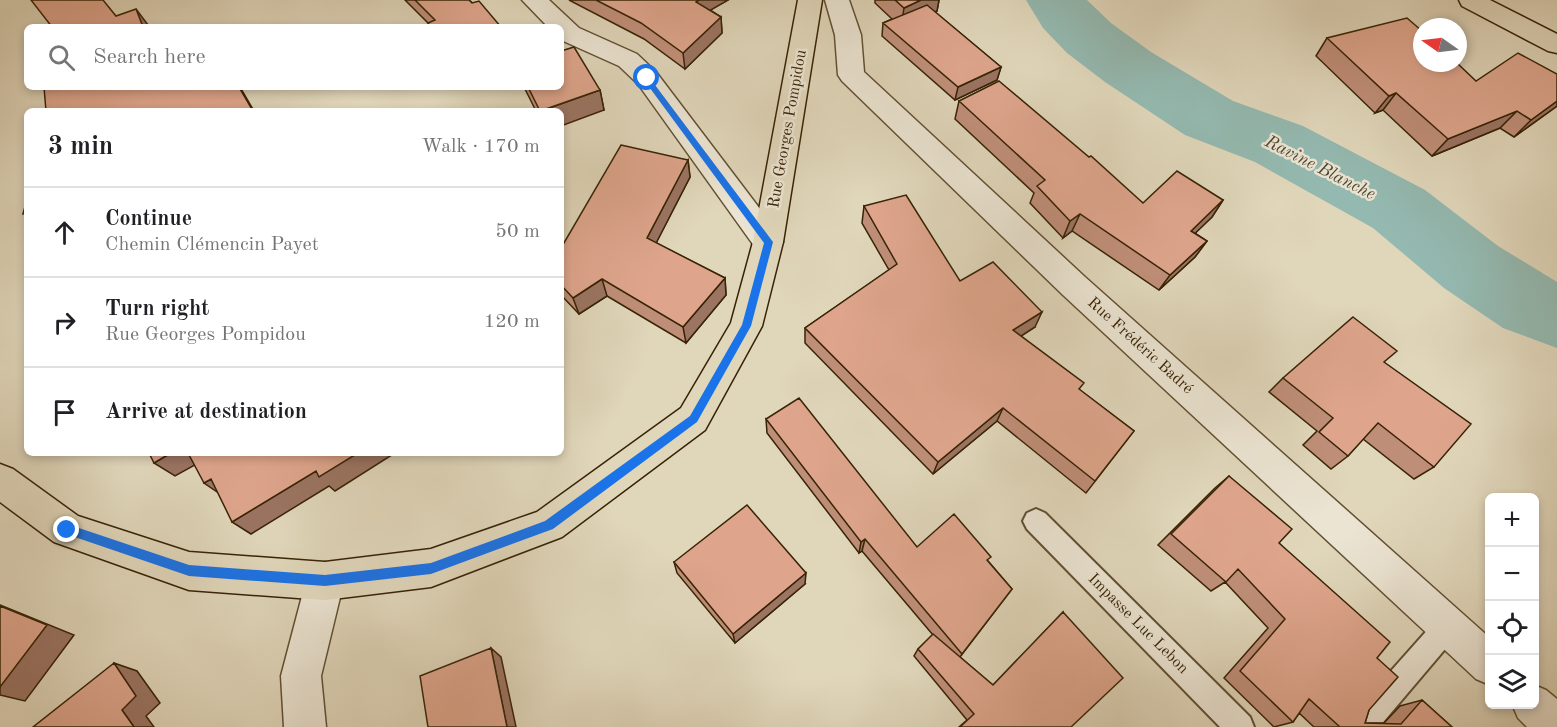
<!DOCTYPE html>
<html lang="en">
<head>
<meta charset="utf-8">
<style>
  body { margin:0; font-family:"Old Standard TT",serif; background:#f2f2f2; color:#202124 }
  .controls { position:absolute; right:18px; bottom:18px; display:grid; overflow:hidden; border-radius:9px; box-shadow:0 3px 9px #0003 }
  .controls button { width:54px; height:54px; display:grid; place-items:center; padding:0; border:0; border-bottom:2px solid #e0e0e0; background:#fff; color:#202124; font:30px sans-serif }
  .compass { position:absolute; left:1413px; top:18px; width:54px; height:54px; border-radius:50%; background:#fff; box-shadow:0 3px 9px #0003; rotate:284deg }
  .stop { position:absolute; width:18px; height:18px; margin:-14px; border:4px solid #1a73e8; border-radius:50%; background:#fff }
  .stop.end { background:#1a73e8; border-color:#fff; box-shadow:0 2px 6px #0008 }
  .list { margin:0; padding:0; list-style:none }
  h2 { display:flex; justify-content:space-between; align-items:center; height:78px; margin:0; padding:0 24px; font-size:26px }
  h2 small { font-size:20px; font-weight:400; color:#757577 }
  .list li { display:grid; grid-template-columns:39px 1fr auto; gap:18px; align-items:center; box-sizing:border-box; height:90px; padding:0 24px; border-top:2px solid #e0e0e0 }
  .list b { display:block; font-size:22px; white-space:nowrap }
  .list p { margin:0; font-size:20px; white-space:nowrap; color:#757577 }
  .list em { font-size:20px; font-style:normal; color:#757577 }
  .icon { flex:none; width:33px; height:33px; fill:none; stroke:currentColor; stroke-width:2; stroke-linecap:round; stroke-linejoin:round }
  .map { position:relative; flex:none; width:1557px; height:727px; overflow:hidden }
  .search { position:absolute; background:#fff; box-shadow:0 3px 9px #0003; left:24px; top:24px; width:540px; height:66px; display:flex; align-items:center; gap:15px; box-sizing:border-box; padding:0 21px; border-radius:9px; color:#757577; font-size:22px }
  .panel { position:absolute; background:#fff; box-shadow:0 3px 9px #0003; left:24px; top:108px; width:540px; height:348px; border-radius:9px }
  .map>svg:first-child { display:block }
</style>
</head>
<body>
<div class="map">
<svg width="1557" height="727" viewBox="0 0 1557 727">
  <rect width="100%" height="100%" fill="#e0d6ba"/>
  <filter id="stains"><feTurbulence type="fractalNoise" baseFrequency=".00333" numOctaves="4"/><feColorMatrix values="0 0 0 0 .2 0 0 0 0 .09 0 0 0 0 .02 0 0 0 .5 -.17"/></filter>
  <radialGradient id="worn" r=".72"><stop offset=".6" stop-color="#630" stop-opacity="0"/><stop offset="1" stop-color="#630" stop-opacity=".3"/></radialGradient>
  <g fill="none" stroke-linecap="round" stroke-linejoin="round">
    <path fill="#94b9b0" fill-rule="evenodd" d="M1026 0H1087L1111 23 1151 52 1233 101 1303 126 1425 190 1498 246 1557 282V348L1503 328 1444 288 1373 228 1255 162 1185 135 1105 82 1067 53 1043 28Z"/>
    <defs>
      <path id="service" d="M1036 509 1045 513 1250 717 1254 727H1220L1027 529 1023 521 1027 513Z
        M1448 613 1457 617 1461 626 1457 635 1379 727H1346L1350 717 1439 617Z"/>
      <path id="minor" d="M522 0H549L579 28 637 54 656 72 779 234 783 242 779 250 768 254 757 250 638 84 619 66 561 40V27H548Z
        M825 0H849L861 35 864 72 1085 277 1490 638V685L1476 679 1063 295 842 81 838 75 835 35Z
        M325 562 338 568 344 581 321 676 326 727H284L281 676 306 581 312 568Z
        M1534 685 1546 690 1557 699V727H1527L1518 718 1512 704H1534Z"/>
      <path id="primary" d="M798 0H822L783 242 762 326 705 430 562 537 431 587 325 600 189 590 54 542 0 502V464L13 469 78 516 189 552 325 562 431 549 537 512 681 408 731 323 753 242Z
        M1459 0H1490L1557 34V53L1548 51 1462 6Z"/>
    </defs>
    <use href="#service" stroke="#615032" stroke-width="4"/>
    <use href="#minor" stroke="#615032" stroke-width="3"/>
    <use href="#primary" stroke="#372305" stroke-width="3"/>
    <use href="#service" fill="#ebe4d2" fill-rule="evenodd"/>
    <use href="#minor" fill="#ebe4d2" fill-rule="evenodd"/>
    <use href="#primary" fill="#e0d6ba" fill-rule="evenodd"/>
  </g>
  <path fill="#bf8e78" stroke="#372305" stroke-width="1.5" d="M405 0H469L501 27H430L428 23Z
    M569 0H728L710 10 721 17 722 33 685 69 644 39Z
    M875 0H939L937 11 935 12 1001 67 997 80 955 100 882 36 883 23 892 19 875 3Z
    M1327 38 1476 81 1557 106 1514 137 1500 128 1432 156 1383 110 1375 113 1316 56Z
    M524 87H561L600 90 604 110 536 111Z
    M959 101 1143 203 1223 200 1212 217 1195 233 1207 241 1195 257 1159 290 1072 231 1063 238 1030 203 1034 193 955 119Z
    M688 160 690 177 656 243 725 278 726 295 686 343 607 296 579 314 561 295V248Z
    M864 206 960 281 1035 327 1021 336 1080 390 1134 431 1086 493 997 421 933 474 805 343V328L889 270 862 223Z
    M1384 362 1434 467 1414 479 1363 439 1348 456 1331 469 1303 445 1317 431 1269 392 1283 378Z
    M766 419 917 547 988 561 1012 589 960 657 993 685 1063 612 1071 727H959L967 720 914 656 918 649 933 635 862 551 859 553 767 433Z
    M1229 476 1279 543 1377 658 1369 710 1365 723H1384L1400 706 1422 700 1452 727H1314L1299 713 1293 722 1274 727 1224 678 1268 628 1225 582 1211 591 1158 545 1215 488Z
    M674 562 805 584 735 643 677 573Z"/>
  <path fill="#9b7462" stroke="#372305" stroke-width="1.5" d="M699 0H728L697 18 696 2Z
    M921 0H939L937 11 901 27 904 8Z
    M136 9 148 25 149 27H143Z
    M721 17 722 33 685 69 683 53Z
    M1001 67 997 80 955 100 958 87Z
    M239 87H240L254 111H253Z
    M600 90 604 110 561 126V111H541Z
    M1396 93 1383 110 1375 113 1389 96Z
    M1557 101V106L1514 137 1531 120Z
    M1517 111 1500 128 1432 156 1448 139Z
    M688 160 690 177 650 255 647 238Z
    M1223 200 1212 217 1181 247 1191 231Z
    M1080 214 1072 231 1063 238 1070 221Z
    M1207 241 1195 257 1159 290 1170 275Z
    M725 278 726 295 686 343 683 327Z
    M602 279 607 296 579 314 573 298Z
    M1042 312 1035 327 1007 345 1013 330Z
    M1003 408 997 421 933 474 938 462Z
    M171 453H195L204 460 175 476 154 463Z
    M359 453H395L335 491 329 486 251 534 232 522 316 471Z
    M211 479 223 496 204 483Z
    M865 539 862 551 859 553 861 542Z
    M806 573 805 584 735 643 733 634Z
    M0 605 74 635 25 701 0 695Z
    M491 648 501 657 516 727H507Z
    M114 663 137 671 160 703 146 716 154 727H134L122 710Z"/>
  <path fill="#dea58c" stroke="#372305" stroke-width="1.5" d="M31 0H103L116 16 136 9 143 27H52Z
    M415 0H469L472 3 479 1 501 27H432L428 23 435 20Z
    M596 0H699L696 2 721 17 683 53 641 23Z
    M895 0H921L904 8Z
    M927 5 1001 67 958 87 883 23Z
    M1407 18 1422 31V63H1457L1476 81 1518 53 1557 74V101L1531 120 1517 111 1448 139 1396 93 1389 96 1327 38Z
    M574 47 600 90 540 111 528 87H561V51Z
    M999 81 1089 157 1091 156 1143 203 1177 171 1223 200 1191 231 1207 241 1170 275 1080 214 1070 221 1037 186 1045 180 959 101Z
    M44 87H239L253 111H46Z
    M621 145 688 160 647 238 725 278 683 327 602 279 573 298 561 285V248Z
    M906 195 960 281 993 262 1042 312 1013 330 1084 383 1079 389 1134 431 1095 481 1003 408 938 462 805 328 897 264 864 206Z
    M27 199V213L23 214Z
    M1353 317 1397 351 1384 362 1471 424 1434 467 1378 423 1348 456 1319 432 1333 418 1283 378Z
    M799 398 917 547 954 514 991 557 987 560 1012 589 962 654 865 539 861 542 766 419Z
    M149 453H171L154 463Z
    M188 453H358L319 477 316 471 232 522 211 479 204 483Z
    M1229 476 1292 529 1279 543 1390 642 1377 658 1398 677 1369 710 1365 723 1401 724 1422 700 1452 727H1340L1309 699 1293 722 1240 671 1285 619 1238 569 1226 582 1171 534Z
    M747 505 806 573 733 634 674 562Z
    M0 606 47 625 0 687Z
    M1063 612 1123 678 1071 727H960L974 714 918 649 933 634 993 685Z
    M491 648 507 727H428L420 676Z
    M114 663 136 696 122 710 134 727H33Z"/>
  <path fill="#1a73e8" d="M644 77H649L773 242 751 326 697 422 553 529 431 574 325 586 189 576 63 533 62 530 67 524 189 565 325 575 431 563 545 521 690 416 742 325 764 243 644 80Z"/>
  <g text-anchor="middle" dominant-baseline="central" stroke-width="5" stroke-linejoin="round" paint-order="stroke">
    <g font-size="16" fill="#372305" stroke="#ebe4d2">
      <text transform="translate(788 129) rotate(-80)">Rue Georges Pompidou</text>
      <text transform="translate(1140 346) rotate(42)">Rue Frédéric Badré</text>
      <text transform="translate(1138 624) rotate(45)">Impasse Luc Lebon</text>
    </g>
    <g font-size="18" font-style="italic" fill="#4e4830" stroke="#ebe4d2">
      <text transform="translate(1320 168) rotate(27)">Ravine Blanche</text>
    </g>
  </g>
  <rect width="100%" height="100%" filter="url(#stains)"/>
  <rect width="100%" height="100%" fill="url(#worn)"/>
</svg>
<div class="controls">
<button>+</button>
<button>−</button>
<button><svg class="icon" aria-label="locate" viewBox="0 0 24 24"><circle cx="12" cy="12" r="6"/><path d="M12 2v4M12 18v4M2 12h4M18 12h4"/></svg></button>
<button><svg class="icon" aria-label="layers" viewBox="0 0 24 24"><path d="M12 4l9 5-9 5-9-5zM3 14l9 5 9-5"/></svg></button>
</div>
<svg class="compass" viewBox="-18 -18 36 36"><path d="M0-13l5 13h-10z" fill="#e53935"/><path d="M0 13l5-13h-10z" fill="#757577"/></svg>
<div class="stop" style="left:647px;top:78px"></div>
<div class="stop end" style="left:67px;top:530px"></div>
<div class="search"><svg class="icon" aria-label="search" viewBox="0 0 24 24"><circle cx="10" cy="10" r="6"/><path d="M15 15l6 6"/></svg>Search here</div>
<section class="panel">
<h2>3 min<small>Walk · 170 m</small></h2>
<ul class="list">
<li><svg class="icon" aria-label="ahead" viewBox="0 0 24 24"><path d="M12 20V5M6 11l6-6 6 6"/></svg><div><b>Continue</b><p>Chemin Clémencin Payet</p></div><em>50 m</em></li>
<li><svg class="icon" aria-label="right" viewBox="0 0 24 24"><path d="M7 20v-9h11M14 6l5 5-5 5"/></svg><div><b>Turn right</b><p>Rue Georges Pompidou</p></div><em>120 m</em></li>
<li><svg class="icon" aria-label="arrive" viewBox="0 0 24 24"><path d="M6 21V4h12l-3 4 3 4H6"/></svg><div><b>Arrive at destination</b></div></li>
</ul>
</section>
</div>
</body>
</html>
